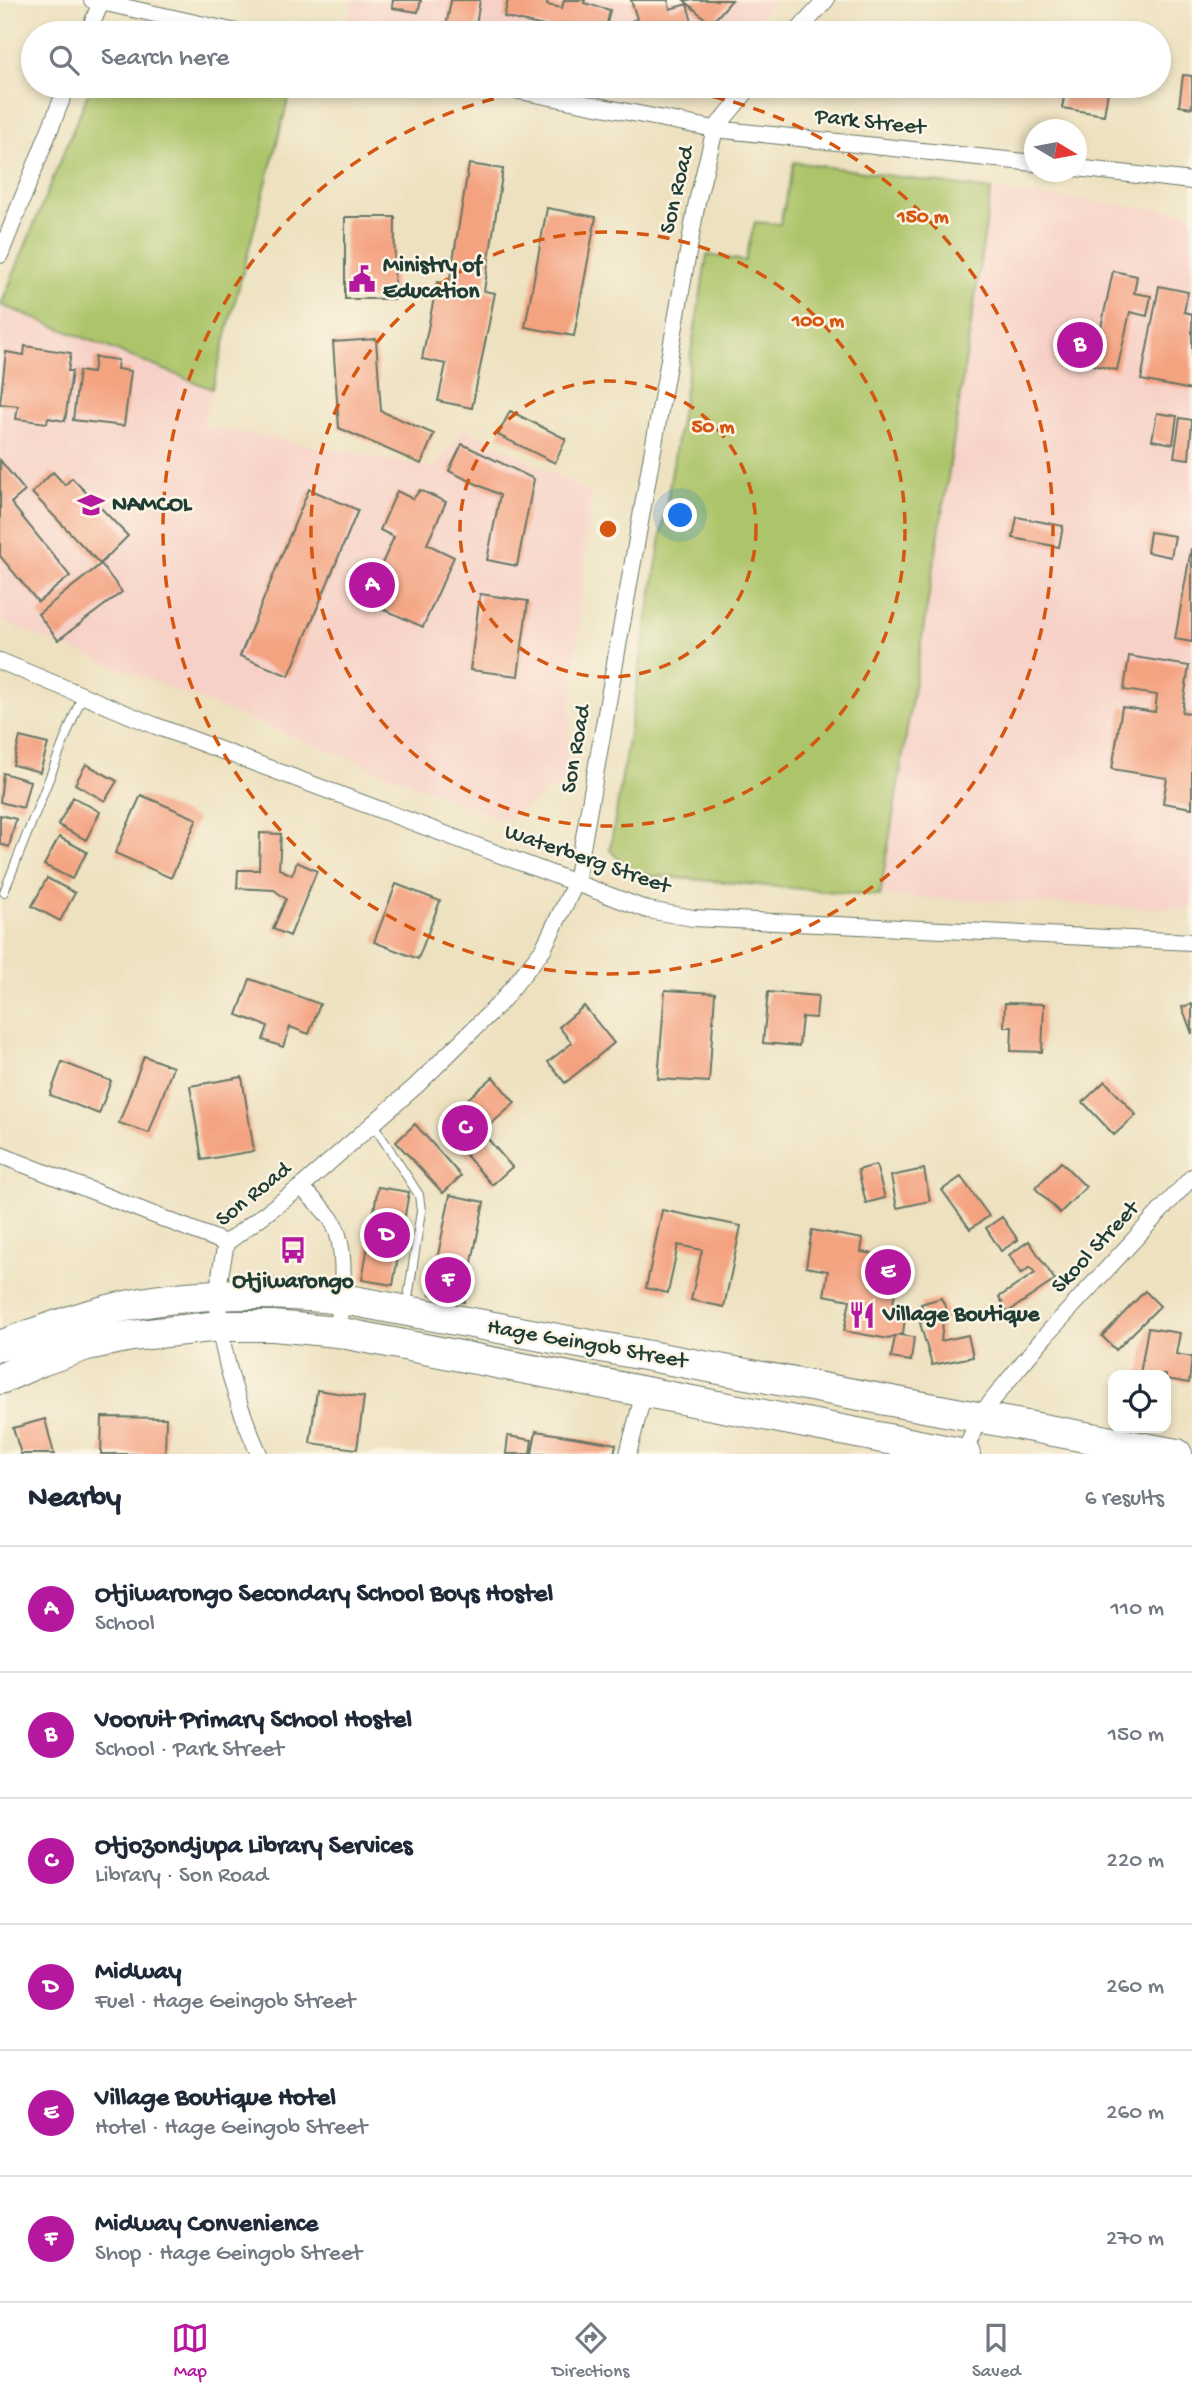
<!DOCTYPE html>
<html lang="en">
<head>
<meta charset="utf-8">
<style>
  body { margin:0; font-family:"Gochi Hand",sans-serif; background:#f6f6f7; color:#1f2937 }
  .controls { position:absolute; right:21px; bottom:21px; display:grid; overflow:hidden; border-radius:14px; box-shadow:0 4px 10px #0003 }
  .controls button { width:63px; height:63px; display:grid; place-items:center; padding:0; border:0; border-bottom:2px solid #e0e1e3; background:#fff; color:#1f2937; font:35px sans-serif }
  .compass { position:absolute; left:1024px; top:119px; width:63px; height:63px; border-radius:50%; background:#fff; box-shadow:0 4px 10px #0003; rotate:100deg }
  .you { position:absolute; left:681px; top:516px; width:24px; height:24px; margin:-18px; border:5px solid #fff; border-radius:50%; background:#1a73e8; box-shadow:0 0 0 10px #1a73e833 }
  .badge { display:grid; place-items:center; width:46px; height:46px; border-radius:50%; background:#b5179e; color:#fff; font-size:23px; font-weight:700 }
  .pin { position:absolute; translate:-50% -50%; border:4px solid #fff; box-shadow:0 2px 7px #0006 }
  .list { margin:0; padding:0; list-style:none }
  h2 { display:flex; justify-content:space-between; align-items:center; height:91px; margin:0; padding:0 28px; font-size:30px }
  h2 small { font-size:23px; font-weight:400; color:#747a83 }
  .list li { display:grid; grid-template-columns:46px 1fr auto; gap:21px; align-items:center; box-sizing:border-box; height:126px; padding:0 28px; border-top:2px solid #e0e1e3 }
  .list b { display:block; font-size:26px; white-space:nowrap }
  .list p { margin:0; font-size:23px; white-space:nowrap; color:#747a83 }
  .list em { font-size:23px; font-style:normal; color:#747a83 }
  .icon { flex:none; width:38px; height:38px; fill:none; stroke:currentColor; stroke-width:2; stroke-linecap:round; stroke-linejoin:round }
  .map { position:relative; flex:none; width:1192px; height:1454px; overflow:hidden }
  .search { position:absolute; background:#fff; box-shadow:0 4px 10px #0003; left:21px; right:21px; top:21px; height:77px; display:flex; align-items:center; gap:18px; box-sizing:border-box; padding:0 24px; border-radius:38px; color:#747a83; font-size:26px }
  .sheet { height:847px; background:#fff }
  nav { display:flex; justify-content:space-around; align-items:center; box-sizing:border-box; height:98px; border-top:2px solid #e0e1e3; background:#fff; font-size:19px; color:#747a83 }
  nav a { display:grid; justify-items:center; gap:4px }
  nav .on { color:#b5179e }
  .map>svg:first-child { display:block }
</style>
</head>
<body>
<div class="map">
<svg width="1192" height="1454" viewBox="0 0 1192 1454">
  <rect width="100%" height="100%" fill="#fcf5e5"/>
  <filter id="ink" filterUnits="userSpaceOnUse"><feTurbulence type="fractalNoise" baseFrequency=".0143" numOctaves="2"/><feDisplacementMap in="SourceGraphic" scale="14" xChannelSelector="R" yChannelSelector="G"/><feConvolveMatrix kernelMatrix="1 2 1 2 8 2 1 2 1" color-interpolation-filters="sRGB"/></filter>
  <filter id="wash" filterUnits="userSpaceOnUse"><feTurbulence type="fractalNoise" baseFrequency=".00686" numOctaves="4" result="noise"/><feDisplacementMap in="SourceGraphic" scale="28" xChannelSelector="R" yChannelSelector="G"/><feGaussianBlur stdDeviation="1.57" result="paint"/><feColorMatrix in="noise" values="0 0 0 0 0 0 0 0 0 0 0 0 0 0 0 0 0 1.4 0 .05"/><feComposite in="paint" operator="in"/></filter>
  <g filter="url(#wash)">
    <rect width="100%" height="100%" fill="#ede1bf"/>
    <path fill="#f7d1c7" d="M352 0H776L744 33H407L350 20Z
      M991 190 1192 213V910L880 896 948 477Z
      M5 306 212 389 201 433 203 426 434 468 466 428 591 494 564 781 505 820 0 621V321Z"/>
    <path fill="#adc56a" stroke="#66814f" stroke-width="2" d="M91 86H278L291 89 212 389 1 305Z
      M794 162 991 190 948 477 880 896 633 874 610 850 707 255 745 261 755 222 780 224Z"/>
    <g id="blocks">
      <path fill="#f4a381" d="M393 0H421L418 12 392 8Z
        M451 0H480L475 32 446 27Z
        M508 0H548L547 5 562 8 564 0H585L584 3 610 10 605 33H574L504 17Z
        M631 0H668L670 9 687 4 695 33H625L623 24 637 19Z
        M684 0H732L711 24Z
        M1183 75 1192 76V108L1179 106Z
        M1066 86H1109L1104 115 1062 108Z
        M469 164 503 169 484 291 495 293 472 408 438 401 446 364 422 359 437 282 449 284Z
        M547 208 596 217 574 336 525 327Z
        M345 217H395L394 299H345Z
        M1113 271 1137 276 1134 293 1151 296 1147 316 1130 312 1117 370 1093 365Z
        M1159 286 1188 292 1184 312 1192 314V390L1141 380Z
        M376 339 381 411 434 434 421 464 339 428 333 342Z
        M25 346 71 353 68 371H72L65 421 48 418 47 423 16 419 18 406 0 404 6 352 24 355Z
        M95 357 118 360 117 369 131 371 124 426 73 420 79 371 93 373Z
        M510 411 566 439 555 463 498 435Z
        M1157 413 1177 416 1173 444 1152 440Z
        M1180 418 1192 420 1189 459 1174 457Z
        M462 444 534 479 517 566 487 560 500 495 449 471Z
        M0 460 25 491 11 503 70 576 38 602 0 556Z
        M53 472 65 485 72 478 128 536 100 564 32 493Z
        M309 489 358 510 289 676 240 656Z
        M420 490 446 502 427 544 454 557 423 627 365 601 394 537 380 530 397 491 413 499Z
        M1017 517 1063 526 1059 547 1013 538Z
        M1150 532 1175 536 1171 557 1147 552Z
        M1191 549H1192V642L1175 639Z
        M101 564 122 592 58 640 38 614Z
        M480 594 528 601 518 676 470 670Z
        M1129 656 1189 666 1182 712 1192 713V808L1163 803 1167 778 1112 769 1122 707 1155 712 1157 695 1124 690Z
        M20 737 48 744 40 772 13 765Z
        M86 764 117 781 105 801 75 784Z
        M3 773 30 781 23 808 0 802Z
        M141 795 197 819 171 878 115 853Z
        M73 797 100 812 86 840 58 825Z
        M0 815 16 819 9 847 0 844Z
        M260 833 281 834 279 869 292 875 297 862 317 871 290 936 273 929 286 899 274 890 237 888 238 870H259Z
        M59 837 87 852 72 879 44 865Z
        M47 878 75 893 60 921 32 906Z
        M396 884 440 901 418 959 374 942Z
        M250 979 320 1004 309 1034 290 1027 283 1047 263 1040 268 1026 237 1015Z
        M665 990 715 993 709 1082 658 1079Z
        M768 992 818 996 816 1018 802 1017 799 1046 763 1043Z
        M1005 1003 1044 1004 1042 1052 1011 1051 1012 1027H1004Z
        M1192 1004V1034L1182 1007Z
        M584 1006 614 1043 565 1083 548 1062 572 1043 559 1027Z
        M144 1056 173 1067 149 1133 119 1123Z
        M62 1062 111 1081 99 1114 50 1095Z
        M242 1077 254 1151 202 1160 190 1086Z
        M493 1077 515 1103 482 1132 512 1167 492 1185 439 1124Z
        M1105 1081 1136 1115 1114 1135 1083 1102Z
        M415 1124 461 1176 443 1193 396 1142Z
        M1061 1162 1086 1187 1060 1213 1035 1188Z
        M876 1165 885 1198 866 1203 858 1170Z
        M924 1169 930 1201 897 1208 891 1176Z
        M961 1177 989 1216 970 1229 942 1190Z
        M378 1187 409 1192 393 1285 362 1280Z
        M450 1195 484 1202 464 1302 430 1295Z
        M662 1210 741 1226 724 1307 691 1300 702 1250 678 1245 668 1293 646 1288Z
        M1002 1217 1018 1240 1001 1251 986 1228Z
        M812 1230 863 1239 861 1252 876 1254 874 1265 899 1269 892 1309 906 1311 903 1333 899 1335 914 1337 911 1361 891 1358 895 1336 889 1339 844 1331 850 1300 824 1295 828 1271 806 1267Z
        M1029 1241 1055 1280 1008 1312 999 1297 1035 1273 1030 1267 1021 1274 1009 1255Z
        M1145 1291 1160 1306 1116 1350 1102 1336Z
        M941 1298 950 1316 943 1322 941 1341 968 1335 973 1357 932 1365 920 1323 926 1321 921 1304Z
        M1148 1328 1180 1333 1176 1354 1192 1357 1189 1383 1166 1379V1375L1140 1374Z
        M317 1390 364 1397 357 1449 310 1443Z
        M102 1417 166 1418 165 1454H101Z
        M45 1419 54 1454H21L13 1428Z
        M536 1431 616 1444 614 1454H532Z
        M508 1436 532 1440 530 1454H506Z"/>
    </g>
  </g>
  <g filter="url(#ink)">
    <use href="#blocks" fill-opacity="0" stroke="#677665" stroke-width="2"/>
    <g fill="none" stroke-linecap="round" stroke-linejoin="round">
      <defs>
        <path id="lane" d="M4 892 82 696
          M373 1124 419 1195 421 1211 407 1305"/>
        <path id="street" d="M92 0 241 33
          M88 33 102 0
          M796 33 826 0
          M495 86 715 129 1034 163
          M1076 168 1192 181
          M0 255 67 86
          M0 661 156 726 648 910 693 918 1192 942
          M0 1155 226 1243
          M301 1187C311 1197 323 1208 331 1219 349 1247 342 1301 337 1332
          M259 1454C238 1406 218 1350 218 1297 218 1279 223 1261 226 1243L301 1187 417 1085 501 1002 543 949 576 882 697 202 715 129 751 86
          M628 1454 644 1392
          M964 1454 979 1417 1011 1377 1045 1336 1192 1177"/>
        <path id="highway" d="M0 1346C32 1334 63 1322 97 1313 177 1291 261 1291 343 1299L1177 1454
          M0 1379 41 1361 87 1345 131 1336 219 1326H273L337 1332 965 1454"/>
      </defs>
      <use href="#lane" stroke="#677665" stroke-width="10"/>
      <use href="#street" stroke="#677665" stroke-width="18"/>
      <use href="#highway" stroke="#677665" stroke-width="32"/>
      <use href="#lane" stroke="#fff" stroke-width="8"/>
      <use href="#street" stroke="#fff" stroke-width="16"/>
      <use href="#highway" stroke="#fff" stroke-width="30"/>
    </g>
  </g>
  <g fill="none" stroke="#d45610" stroke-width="3.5" stroke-dasharray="12 9">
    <circle cx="608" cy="529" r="148"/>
    <circle cx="608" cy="529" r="297"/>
    <path d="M651 86A445 445 0 1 1 565 86"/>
  </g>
  <defs>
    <symbol id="civic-bare" viewBox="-9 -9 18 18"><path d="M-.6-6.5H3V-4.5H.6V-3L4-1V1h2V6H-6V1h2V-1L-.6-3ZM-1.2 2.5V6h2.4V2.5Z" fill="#b5179e" stroke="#fcf5e5" stroke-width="2.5" paint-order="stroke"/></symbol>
    <symbol id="school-bare" viewBox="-9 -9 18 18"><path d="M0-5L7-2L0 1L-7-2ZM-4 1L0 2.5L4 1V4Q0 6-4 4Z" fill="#b5179e" stroke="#fcf5e5" stroke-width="2.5" paint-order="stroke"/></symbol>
    <symbol id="bus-bare" viewBox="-9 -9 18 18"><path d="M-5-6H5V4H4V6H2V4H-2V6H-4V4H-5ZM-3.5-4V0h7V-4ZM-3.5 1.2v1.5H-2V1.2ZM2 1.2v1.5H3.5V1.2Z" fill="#b5179e" stroke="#fcf5e5" stroke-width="2.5" paint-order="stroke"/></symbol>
    <symbol id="restaurant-bare" viewBox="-9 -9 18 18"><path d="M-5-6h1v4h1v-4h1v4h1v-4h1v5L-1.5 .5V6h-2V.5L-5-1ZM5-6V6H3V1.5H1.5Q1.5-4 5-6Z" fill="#b5179e" stroke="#fcf5e5" stroke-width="2.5" paint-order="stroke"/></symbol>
  </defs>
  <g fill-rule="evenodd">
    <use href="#civic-bare" x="343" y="260" width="38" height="38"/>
    <use href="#school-bare" x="72" y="486" width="38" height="38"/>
    <use href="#bus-bare" x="274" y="1231" width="38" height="38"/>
    <use href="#restaurant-bare" x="843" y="1296" width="38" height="38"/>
  </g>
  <g text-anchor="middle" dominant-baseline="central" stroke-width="5" stroke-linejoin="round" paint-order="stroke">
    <g font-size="23" fill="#1f3d34" stroke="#fcf5e5">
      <text transform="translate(870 123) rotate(6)">Park Street</text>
      <text transform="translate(678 190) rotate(-77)">Son Road</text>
      <text transform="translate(577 749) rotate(-80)">Son Road</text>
      <text transform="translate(587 860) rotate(19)">Waterberg Street</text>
      <text transform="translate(254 1195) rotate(-39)">Son Road</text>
      <text transform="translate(1096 1248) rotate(-47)">Skool Street</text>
      <text transform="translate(587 1345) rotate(10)">Hage Geingob Street</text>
    </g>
    <g font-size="23" font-weight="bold" fill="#1f3d34" stroke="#fcf5e5" text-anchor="start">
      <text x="383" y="266">Ministry of<tspan x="383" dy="26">Education</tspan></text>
      <text x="112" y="505">NAMCOL</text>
      <text x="293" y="1282" text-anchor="middle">Otjiwarongo</text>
      <text x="883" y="1315">Village Boutique</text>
    </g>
  </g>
  <circle cx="608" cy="529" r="10" fill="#d45610" stroke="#fcf5e5" stroke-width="3.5"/>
  <g font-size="21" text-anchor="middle" font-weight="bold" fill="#d45610" stroke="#fcf5e5" stroke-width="5" stroke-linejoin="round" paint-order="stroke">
    <text x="923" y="222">150 m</text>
    <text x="818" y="326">100 m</text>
    <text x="713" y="432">50 m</text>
  </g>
</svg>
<div class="controls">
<button><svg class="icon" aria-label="locate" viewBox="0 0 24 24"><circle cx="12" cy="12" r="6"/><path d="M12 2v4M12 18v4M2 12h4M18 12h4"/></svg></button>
</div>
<svg class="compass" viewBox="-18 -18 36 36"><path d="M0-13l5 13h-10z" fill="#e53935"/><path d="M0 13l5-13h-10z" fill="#747a83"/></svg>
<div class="you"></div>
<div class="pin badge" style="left:372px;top:585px">A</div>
<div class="pin badge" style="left:1080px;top:345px">B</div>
<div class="pin badge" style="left:465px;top:1128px">C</div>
<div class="pin badge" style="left:387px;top:1235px">D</div>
<div class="pin badge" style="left:888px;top:1272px">E</div>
<div class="pin badge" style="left:448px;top:1280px">F</div>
<div class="search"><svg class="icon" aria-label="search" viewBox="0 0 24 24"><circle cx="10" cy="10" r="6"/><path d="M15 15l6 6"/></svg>Search here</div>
</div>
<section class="sheet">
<h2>Nearby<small>6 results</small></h2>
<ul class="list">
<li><span class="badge">A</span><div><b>Otjiwarongo Secondary School Boys Hostel</b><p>School</p></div><em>110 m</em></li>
<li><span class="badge">B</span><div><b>Vooruit Primary School Hostel</b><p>School · Park Street</p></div><em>150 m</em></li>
<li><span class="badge">C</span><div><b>Otjozondjupa Library Services</b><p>Library · Son Road</p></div><em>220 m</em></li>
<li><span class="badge">D</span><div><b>Midway</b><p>Fuel · Hage Geingob Street</p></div><em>260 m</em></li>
<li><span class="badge">E</span><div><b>Village Boutique Hotel</b><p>Hotel · Hage Geingob Street</p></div><em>260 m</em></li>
<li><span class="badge">F</span><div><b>Midway Convenience</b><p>Shop · Hage Geingob Street</p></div><em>270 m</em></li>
</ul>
</section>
<nav>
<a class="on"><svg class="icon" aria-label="map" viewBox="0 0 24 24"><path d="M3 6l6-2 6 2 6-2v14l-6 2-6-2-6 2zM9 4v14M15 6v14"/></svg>Map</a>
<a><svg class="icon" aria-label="directions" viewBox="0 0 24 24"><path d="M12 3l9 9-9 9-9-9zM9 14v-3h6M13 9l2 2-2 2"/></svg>Directions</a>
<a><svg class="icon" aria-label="saved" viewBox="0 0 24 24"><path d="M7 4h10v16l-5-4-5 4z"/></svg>Saved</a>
</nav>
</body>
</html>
